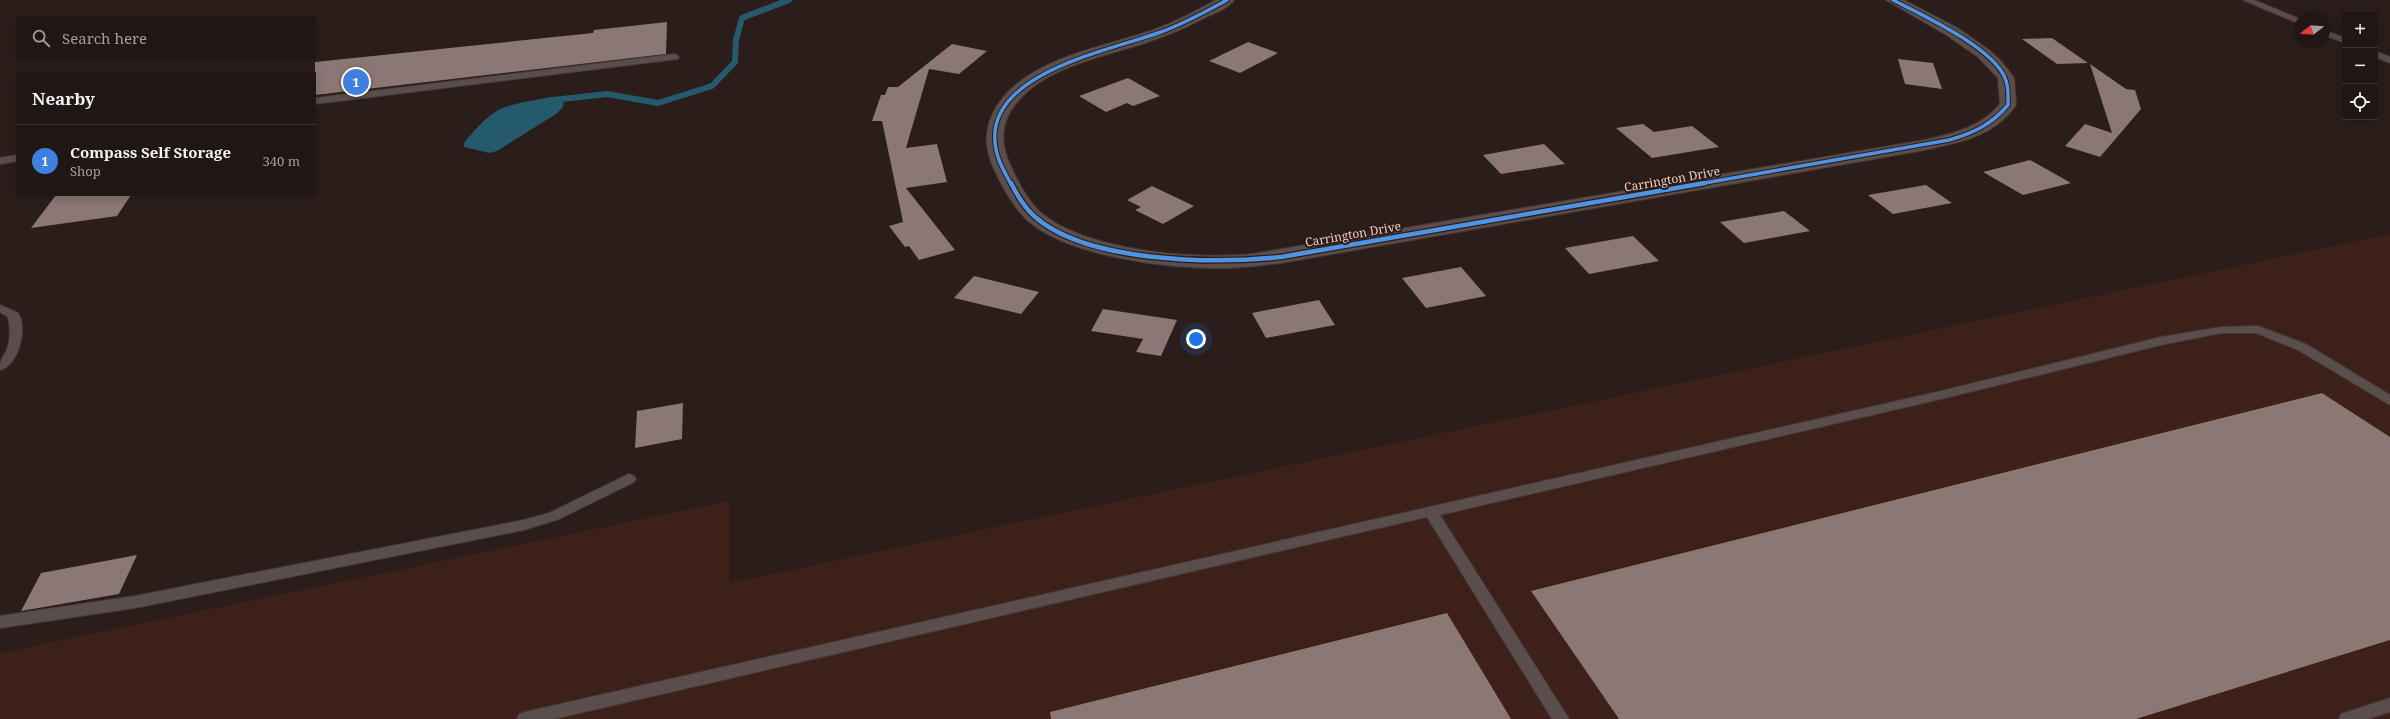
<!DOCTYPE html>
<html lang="en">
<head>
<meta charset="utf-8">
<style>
  body { margin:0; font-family:"Noto Serif",serif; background:#281f1d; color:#f1f3f6 }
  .controls { position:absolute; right:12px; top:12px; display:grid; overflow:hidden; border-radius:0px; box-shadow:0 2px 10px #0003 }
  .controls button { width:36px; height:36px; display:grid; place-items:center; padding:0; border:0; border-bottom:1px solid #3d3534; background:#201614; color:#f1f3f6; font:20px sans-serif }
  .compass { position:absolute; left:2294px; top:12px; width:36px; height:36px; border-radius:50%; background:#201614; box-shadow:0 2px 10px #0003; rotate:253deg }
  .you { position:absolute; left:1196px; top:339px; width:14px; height:14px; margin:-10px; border:3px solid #fff; border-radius:50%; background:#1a73e8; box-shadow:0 0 0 6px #1a73e833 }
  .badge { display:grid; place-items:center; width:26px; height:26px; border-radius:50%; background:#0b8043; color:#fff; font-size:13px; font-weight:700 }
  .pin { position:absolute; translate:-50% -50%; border:2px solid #fff; box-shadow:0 1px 4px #0006 }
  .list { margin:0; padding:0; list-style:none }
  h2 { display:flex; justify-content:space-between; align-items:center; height:52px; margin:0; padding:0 16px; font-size:17px }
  h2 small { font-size:13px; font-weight:400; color:#a29fa0 }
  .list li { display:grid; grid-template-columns:26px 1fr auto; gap:12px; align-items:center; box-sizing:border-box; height:72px; padding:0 16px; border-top:1px solid #3d3534 }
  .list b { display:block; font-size:15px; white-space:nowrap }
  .list p { margin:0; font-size:13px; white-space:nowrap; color:#a29fa0 }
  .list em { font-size:13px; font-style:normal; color:#a29fa0 }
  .icon { flex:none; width:22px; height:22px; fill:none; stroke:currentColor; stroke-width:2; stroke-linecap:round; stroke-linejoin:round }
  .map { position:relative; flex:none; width:2390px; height:719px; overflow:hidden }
  .search { position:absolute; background:#201614; box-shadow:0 2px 10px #0003; left:16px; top:16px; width:300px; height:44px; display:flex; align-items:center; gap:10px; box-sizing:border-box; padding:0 14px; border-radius:0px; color:#a29fa0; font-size:15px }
  .panel { position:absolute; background:#201614; box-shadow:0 2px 10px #0003; left:16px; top:72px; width:300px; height:124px; border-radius:0px }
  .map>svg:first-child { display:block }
</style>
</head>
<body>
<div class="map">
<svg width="2390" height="719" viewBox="0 0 2390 719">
  <rect width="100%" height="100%" fill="#2b1d1a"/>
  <path fill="#3c2019" d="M2390 234V719H0V653L729 501V583Z"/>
  <path fill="#245a6c" d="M550 97H564L563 107 556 114 497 151 489 153 464 147V143C497 103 502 107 550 97Z"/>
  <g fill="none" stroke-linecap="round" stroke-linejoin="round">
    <path stroke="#245a6c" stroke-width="6" d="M553 100 607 94 658 103 712 86 735 62 736 40 742 18 789 0"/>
  </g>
  <path fill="#8b7773" d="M667 22 666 54 315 95V62L593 33 594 30Z
    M2052 38 2088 63 2057 64 2022 39Z
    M1248 42 1278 53 1240 73 1209 61Z
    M952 44 987 51 959 74 929 69 906 148 937 144 947 182 906 188 955 250 919 260 909 246 905 247 889 226 903 222 882 121H872L881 95H885L888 87H898Z
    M1898 59 1933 63 1942 89 1905 84Z
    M2090 64 2126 89 2135 90 2141 109 2100 157 2065 146 2085 124 2112 133Z
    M1128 78 1160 96 1133 106 1127 103 1106 112 1079 96Z
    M1643 124 1654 132 1692 126 1719 147 1652 158 1616 128Z
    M1544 144 1565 164 1501 174 1483 155Z
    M2030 160 2071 183 2023 195 1983 172Z
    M1926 185 1952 203 1893 214 1868 195Z
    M1152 186 1194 206 1163 224 1135 210 1141 207 1127 200Z
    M56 195H131L117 216 31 228Z
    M1784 211 1810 231 1744 243 1720 222Z
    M1633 236 1659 261 1589 274 1565 248Z
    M1461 267 1486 296 1426 308 1402 278Z
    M974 276 1039 292 1021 314 954 298Z
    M1319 300 1335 325 1266 338 1252 313Z
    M1103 309 1177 320 1161 356 1136 352 1143 339 1091 331Z
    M2322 393 2390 437V640L2136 719H1619L1531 591Z
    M683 403 682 439 635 448 637 411Z
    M137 555 119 594 21 611 41 573Z
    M1447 613 1511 719H1051L1050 712Z"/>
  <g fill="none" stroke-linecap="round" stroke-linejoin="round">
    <defs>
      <path id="lane" d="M2243 0H2254L2300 19V24Z
        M2324 30 2345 38V43L2324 35Z
        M2375 51 2390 57V63L2375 57Z
        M675 54 679 57 678 59 315 104V98Z
        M17 155V161L0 164V158Z
        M0 305 18 313C28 328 19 365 0 370 0 357 3 359 7 349 11 339 10 327 8 317L0 312Z
        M2258 326 2306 344 2390 395V405L2298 350 2256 333H2221L2161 345 1941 399 1440 515 1569 719H1552L1427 517 554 719H517L519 714 525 712 1941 391 2161 337 2221 327Z
        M629 474 634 476 636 479 634 482 559 519 524 530 135 608 0 628V616L135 596 524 520 549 513Z
        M2390 698V712L2368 719H2339L2341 714Z"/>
      <path id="street" d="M1216 0H1234C1229 8 1215 13 1206 17 1187 27 1168 35 1148 42 1103 57 1040 67 1012 109 999 128 1002 149 1012 169 1019 184 1028 201 1040 212 1085 251 1195 260 1252 254L1925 140C1954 133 1980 128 2000 104L1998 78 1978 57 1948 36 1886 0H1904L1959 29 1989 50 2001 61 2014 78 2016 105C1994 137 1960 142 1925 150L1281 263C1263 265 1245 268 1227 268 1172 269 1070 258 1027 220 1013 207 1002 186 994 169 981 142 986 116 1007 93 1044 55 1104 47 1153 30 1175 22 1196 11 1216 0Z"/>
    </defs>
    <use href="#lane" stroke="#443936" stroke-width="2"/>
    <use href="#street" stroke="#443936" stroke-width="2"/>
    <use href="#lane" fill="#5a4e4c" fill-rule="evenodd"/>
    <use href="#street" fill="#5a4e4c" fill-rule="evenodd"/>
    <defs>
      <path id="cycleway-far1" d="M1011 184C1004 171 996 158 995 142 988 73 1111 50 1158 33 1182 25 1205 12 1227 0
        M1699 184 1949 140C1974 133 1992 124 2008 105 2008 96 2009 86 2005 78 1992 47 1922 15 1893 0"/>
      <path id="cycleway" d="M1011 183C1017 195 1024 207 1034 216 1086 263 1214 264 1281 257L1705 183"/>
    </defs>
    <use href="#cycleway-far1" stroke="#311914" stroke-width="5.5"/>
    <use href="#cycleway" stroke="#311914" stroke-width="7"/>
    <use href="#cycleway-far1" stroke="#4d94e3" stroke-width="3.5"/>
    <use href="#cycleway" stroke="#4d94e3" stroke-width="4.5"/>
  </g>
  <g text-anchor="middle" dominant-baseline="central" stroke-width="4" stroke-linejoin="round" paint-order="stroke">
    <g font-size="12" fill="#e1d0cc" stroke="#311914">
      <text transform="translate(1672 179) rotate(-10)">Carrington Drive</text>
      <text transform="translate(1353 234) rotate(-10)">Carrington Drive</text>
    </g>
  </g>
</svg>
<div class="controls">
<button>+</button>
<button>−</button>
<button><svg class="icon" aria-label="locate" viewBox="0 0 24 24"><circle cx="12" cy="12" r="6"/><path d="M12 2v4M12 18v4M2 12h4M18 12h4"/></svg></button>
</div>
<svg class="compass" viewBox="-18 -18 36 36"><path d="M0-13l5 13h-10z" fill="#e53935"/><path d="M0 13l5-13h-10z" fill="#a29fa0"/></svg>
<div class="you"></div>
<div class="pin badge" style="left:356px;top:82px;background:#3f7fe0">1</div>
<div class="search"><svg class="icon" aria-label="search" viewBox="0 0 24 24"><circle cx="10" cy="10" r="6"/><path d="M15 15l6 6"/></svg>Search here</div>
<section class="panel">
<h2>Nearby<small></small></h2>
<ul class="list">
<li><span class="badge" style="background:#3f7fe0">1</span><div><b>Compass Self Storage</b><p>Shop</p></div><em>340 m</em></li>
</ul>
</section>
</div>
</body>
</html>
